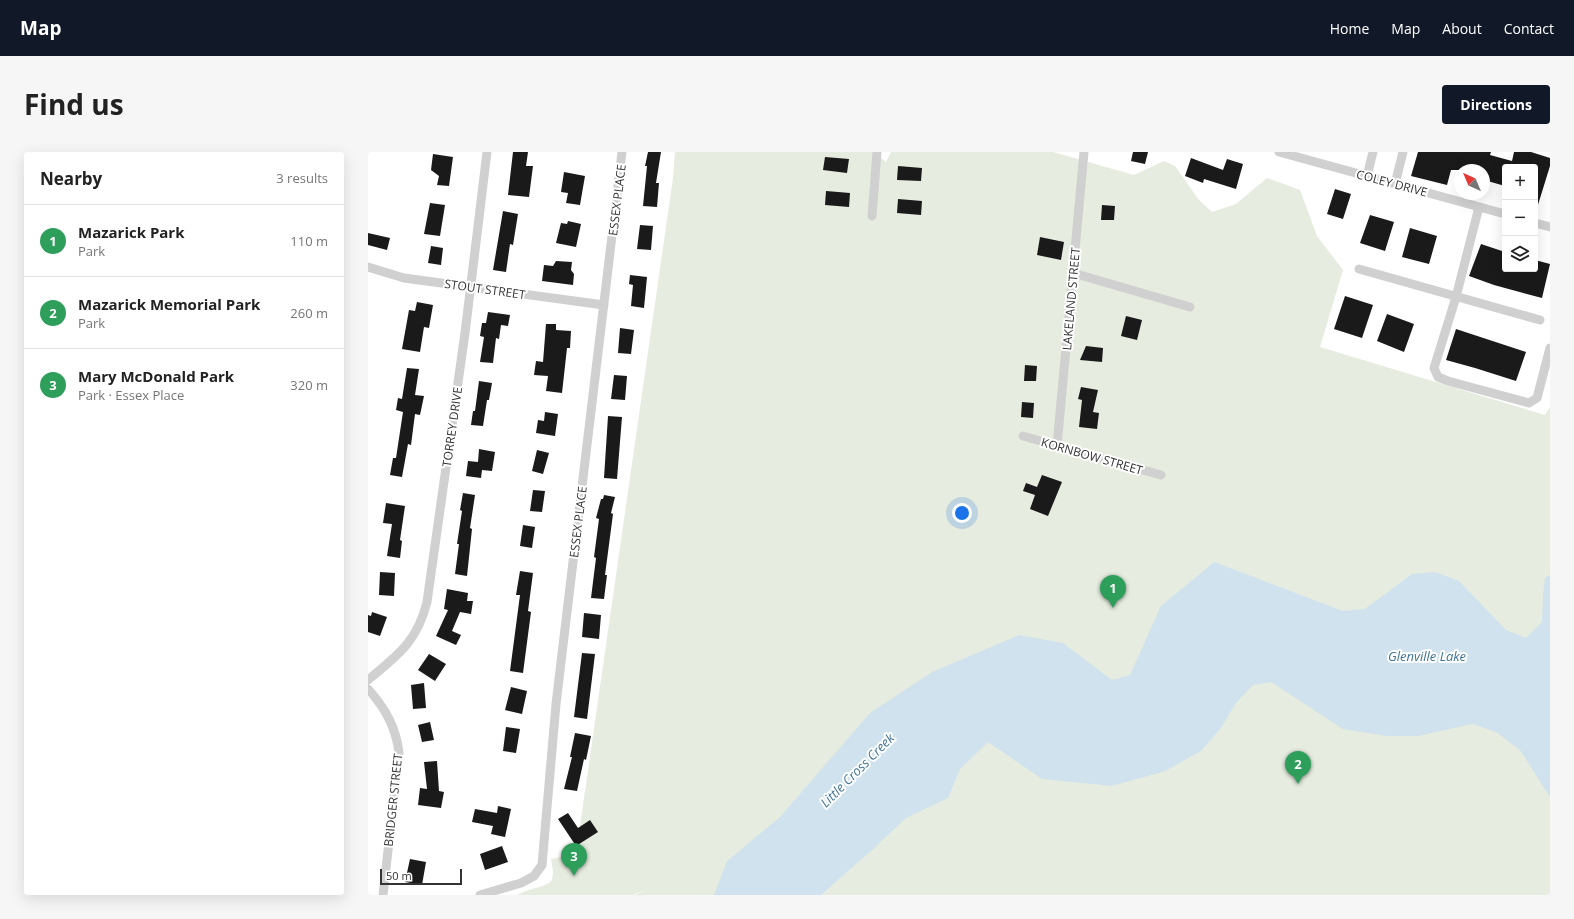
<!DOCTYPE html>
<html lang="en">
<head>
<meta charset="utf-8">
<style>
  body { margin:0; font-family:"Open Sans",sans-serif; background:#f6f6f6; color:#222 }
  .controls { position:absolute; right:12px; top:12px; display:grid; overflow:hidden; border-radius:4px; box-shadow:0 4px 16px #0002 }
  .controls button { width:36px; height:36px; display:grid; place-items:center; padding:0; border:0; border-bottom:1px solid #e0e0e0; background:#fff; color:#222; font:20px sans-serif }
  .compass { position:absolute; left:1086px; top:12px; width:36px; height:36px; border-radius:50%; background:#fff; box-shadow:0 4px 16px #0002; rotate:316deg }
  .scale { position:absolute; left:12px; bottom:10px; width:82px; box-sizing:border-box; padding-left:4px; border:2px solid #333; border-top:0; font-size:11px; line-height:14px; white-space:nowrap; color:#333; -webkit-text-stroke:3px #fff; paint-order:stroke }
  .you { position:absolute; left:594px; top:361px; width:14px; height:14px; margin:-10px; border:3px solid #fff; border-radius:50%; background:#1a73e8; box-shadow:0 0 0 6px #1a73e833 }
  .badge { display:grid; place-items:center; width:26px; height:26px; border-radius:50%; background:#111827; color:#fff; font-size:13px; font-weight:700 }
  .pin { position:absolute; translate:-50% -33px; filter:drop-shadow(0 1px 2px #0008) }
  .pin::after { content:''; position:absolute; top:21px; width:14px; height:12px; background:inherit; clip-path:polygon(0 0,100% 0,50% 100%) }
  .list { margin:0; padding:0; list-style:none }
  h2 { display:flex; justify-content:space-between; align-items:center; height:52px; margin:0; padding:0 16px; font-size:17px }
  h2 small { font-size:13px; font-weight:400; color:#767676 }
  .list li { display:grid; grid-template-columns:26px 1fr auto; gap:12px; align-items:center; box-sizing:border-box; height:72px; padding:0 16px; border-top:1px solid #e0e0e0 }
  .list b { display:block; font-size:15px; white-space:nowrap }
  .list p { margin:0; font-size:13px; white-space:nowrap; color:#767676 }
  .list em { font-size:13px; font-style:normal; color:#767676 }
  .icon { flex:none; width:22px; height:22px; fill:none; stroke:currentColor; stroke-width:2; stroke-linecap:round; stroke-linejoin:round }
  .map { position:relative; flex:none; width:1182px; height:743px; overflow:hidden; border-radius:4px }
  header { display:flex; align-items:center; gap:24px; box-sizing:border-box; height:56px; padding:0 20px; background:#111827; color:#fff }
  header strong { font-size:19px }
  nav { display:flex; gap:22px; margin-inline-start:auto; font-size:14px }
  .intro { display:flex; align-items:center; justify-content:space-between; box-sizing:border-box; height:96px; padding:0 24px }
  h1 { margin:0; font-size:28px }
  .button { padding:10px 18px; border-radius:4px; background:#111827; color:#fff; font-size:14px; font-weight:700 }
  main { display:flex; gap:24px; padding:0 24px }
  aside { flex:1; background:#fff; border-radius:4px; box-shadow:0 4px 16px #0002 }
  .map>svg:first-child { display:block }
</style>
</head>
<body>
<header>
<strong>Map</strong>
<nav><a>Home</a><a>Map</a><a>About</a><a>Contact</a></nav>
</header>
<div class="intro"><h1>Find us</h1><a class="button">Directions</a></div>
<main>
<aside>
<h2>Nearby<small>3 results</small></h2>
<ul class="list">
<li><span class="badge" style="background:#2e9e5b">1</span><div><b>Mazarick Park</b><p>Park</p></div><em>110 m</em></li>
<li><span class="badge" style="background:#2e9e5b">2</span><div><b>Mazarick Memorial Park</b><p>Park</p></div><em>260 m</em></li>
<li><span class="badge" style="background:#2e9e5b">3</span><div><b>Mary McDonald Park</b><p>Park · Essex Place</p></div><em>320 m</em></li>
</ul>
</aside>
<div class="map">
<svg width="1182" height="743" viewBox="0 0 1182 743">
  <rect width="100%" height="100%" fill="#fff"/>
  <path fill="#e6ecdf" d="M307 0H506L518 10 523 0H685L766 23 796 9 807 14 831 48 844 60 868 52 899 26 932 38 949 84 975 118 952 195 1177 263 1182 255V743H267L276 738 265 743H149C152 741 156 740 161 738 184 731 188 732 183 707L208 702 305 26Z"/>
  <path fill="#cfe2ee" d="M846 410 975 459 997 457 1044 422 1067 420 1091 429 1138 478 1158 486 1174 470 1175 444 1177 426 1182 423V645L1152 598 1128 580 1104 572 1050 584H1019L975 577 903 530 885 533 868 551 853 576 833 599 797 619 744 634 674 627 620 590 592 617 580 646 538 666 504 698 453 743H346L359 709 412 665 502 561 564 520 651 483 695 491 744 528 762 523 793 454Z"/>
  <path fill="#1a1a1a" d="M145 0H160L158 14H165L161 45 140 43Z
    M280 0H293L288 31H291L289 55 275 54 279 14H277Z
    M765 0H780L777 12 763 9Z
    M1050 0H1123L1122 3 1144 9 1146 0H1163L1182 6V14L1169 56 1167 55V15H1137V34L1116 28V18H1083L1079 33 1043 24Z
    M65 2 85 5 81 34 69 33 71 24 63 18Z
    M457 5 481 7 479 21 455 18Z
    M823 6 855 18 859 7 875 12 868 37 836 27 835 31 817 24Z
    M530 14 554 16 553 29 529 28Z
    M196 20 217 24 212 53 198 51 200 41 193 40Z
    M967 37 983 42 975 67 959 62Z
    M458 39 482 41 481 55 457 53Z
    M530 47 554 49 553 63 529 61Z
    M62 51 77 53 72 84 56 82Z
    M734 53 747 54 746 68H733Z
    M135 59 150 62 145 93 142 92 138 120 125 118Z
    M1002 63 1026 70 1017 99 992 91Z
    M200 69 213 72 208 95 188 91 193 71 199 72Z
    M272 73 285 74 283 98 269 97Z
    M1042 76 1069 84 1061 112 1034 105Z
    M0 81 22 86 19 98 0 93Z
    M672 85 696 90 693 108 669 103Z
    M1113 92 1137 100V117H1167V108L1182 112 1174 146 1126 133 1101 124Z
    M63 94 75 96 73 113 60 111Z
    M188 109 204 110 203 118 206 122 205 133 174 129 176 113 185 114Z
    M262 123 279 125 276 156 263 154 265 133 261 132Z
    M977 144 1005 153 994 186 966 177Z
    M49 150 65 153 61 176 56 175 52 200 34 197 41 158 47 159Z
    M120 160 142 163 140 174 133 173 131 187 128 186 125 211 112 210 116 185 112 184 114 171H118Z
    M1019 162 1046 172 1036 200 1009 189Z
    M758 164 774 168 769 188 753 184Z
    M178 172H188V178L203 179 202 196H199L194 241 178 239 180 224 166 223 168 209 175 210Z
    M252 176 266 178 263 202 250 201Z
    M1088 177 1158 200 1148 229 1107 216 1078 208Z
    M718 194 735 196 734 210 712 208Z
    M657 213 669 214 668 229H656Z
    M39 216 51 217 47 243 56 244 52 263 47 262 43 293 40 292 34 325 22 323 25 306H28L35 260 28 258 30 246 34 247Z
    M246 223 259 224 257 248 243 247Z
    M111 229 124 231 121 248H119L115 274 103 273 105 259H107Z
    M713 235 730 238 725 260 731 261 729 277 711 275 714 248 710 247Z
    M654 250 666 251 665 266 653 265Z
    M177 260 190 262 187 284 168 281 170 268 176 269Z
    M240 264 254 265 249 327 236 326Z
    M111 297 127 300 124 319 114 318 113 326 98 324 100 309 110 310Z
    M169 298 181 301 175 322 164 319Z
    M674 323 694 330 680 364 662 357 667 343 655 339 658 331 669 335Z
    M165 338 177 339 174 360 162 359Z
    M95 341 107 343 102 376 104 377 99 424 87 422 91 392H89L94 359 92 358Z
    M236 343 247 345 243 361 245 362 237 423H239L236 447 223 446 228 406 226 405 231 367 228 366 233 347H235Z
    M18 351 37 354 32 388 34 389 32 406 19 404 24 372 15 371Z
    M155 373 167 375 164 396 152 394Z
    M152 419 165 421 160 459 163 460 155 521 142 519 152 443H148Z
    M12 420 27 421 26 444 11 443Z
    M79 437 100 441 99 449H105L103 462 92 460 84 479 93 483 88 493 68 484 80 458 76 457Z
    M4 460 19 465 12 484 0 480V463L3 464Z
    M216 461 233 463 231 487 214 485Z
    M214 501 227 502 219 567 206 565Z
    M61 502 78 512 67 529 50 518Z
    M56 531 58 556 45 557 43 533Z
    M143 535 159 539 154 562 137 558Z
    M62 570 66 588 54 590 50 573Z
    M138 575 152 577 148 601 135 599Z
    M207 581 223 584 218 608 216 607 209 639 196 637 204 605H202Z
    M69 609 71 639 76 640 73 656 50 653 52 636 59 637 56 610Z
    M130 654 143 657 137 685 123 682 125 674 104 670 107 657 129 661Z
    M200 661 210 676 222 668 230 680 208 694 190 667Z
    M134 694 140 710 117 718 112 702Z
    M42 707 58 710 54 733 37 730Z"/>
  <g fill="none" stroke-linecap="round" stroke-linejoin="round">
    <path stroke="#d0d0d0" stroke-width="9" d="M911 0 1137 62
      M999 24 1005 0
      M1027 32 1035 0
      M1111 55 1088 145 1066 216 1070 225 1080 229 1161 251 1169 246 1182 196
      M504 64 509 0
      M1167 71 1182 75
      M0 115 36 126 236 153
      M991 117 1172 168
      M705 121 822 155
      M655 284 793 323
      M689 294 716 0
      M0 528C30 503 49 490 59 450L97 181 119 0
      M0 537C17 556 28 575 31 601L15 743
      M112 743 153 731 166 724 174 713 188 552 254 0"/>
  </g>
  <g text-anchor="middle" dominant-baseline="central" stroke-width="4" stroke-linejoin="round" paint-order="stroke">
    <g font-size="12" fill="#333" stroke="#fff">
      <text transform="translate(1024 31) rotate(15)">COLEY DRIVE</text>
      <text transform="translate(249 48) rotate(-83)">ESSEX PLACE</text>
      <text transform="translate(117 137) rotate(8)">STOUT STREET</text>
      <text transform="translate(703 147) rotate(-85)">LAKELAND STREET</text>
      <text transform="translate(84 275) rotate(-82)">TORREY DRIVE</text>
      <text transform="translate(724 304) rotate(16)">KORNBOW STREET</text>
      <text transform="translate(210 370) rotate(-83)">ESSEX PLACE</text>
      <text transform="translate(25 648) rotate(-84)">BRIDGER STREET</text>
    </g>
    <g font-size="13" font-style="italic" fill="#3f7597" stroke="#fff">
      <text x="1059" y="504">Glenville Lake</text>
      <text transform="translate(489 618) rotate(-45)">Little Cross Creek</text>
    </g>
  </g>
</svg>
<div class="controls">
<button>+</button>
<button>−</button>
<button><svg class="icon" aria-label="layers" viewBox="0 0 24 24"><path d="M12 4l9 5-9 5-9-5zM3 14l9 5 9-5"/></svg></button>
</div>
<svg class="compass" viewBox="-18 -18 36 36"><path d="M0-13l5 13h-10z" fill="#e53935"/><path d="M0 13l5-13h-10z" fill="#767676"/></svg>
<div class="scale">50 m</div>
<div class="you"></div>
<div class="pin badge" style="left:745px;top:456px;background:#2e9e5b">1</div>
<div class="pin badge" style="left:930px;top:632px;background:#2e9e5b">2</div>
<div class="pin badge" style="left:206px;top:724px;background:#2e9e5b">3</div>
</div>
</main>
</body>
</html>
